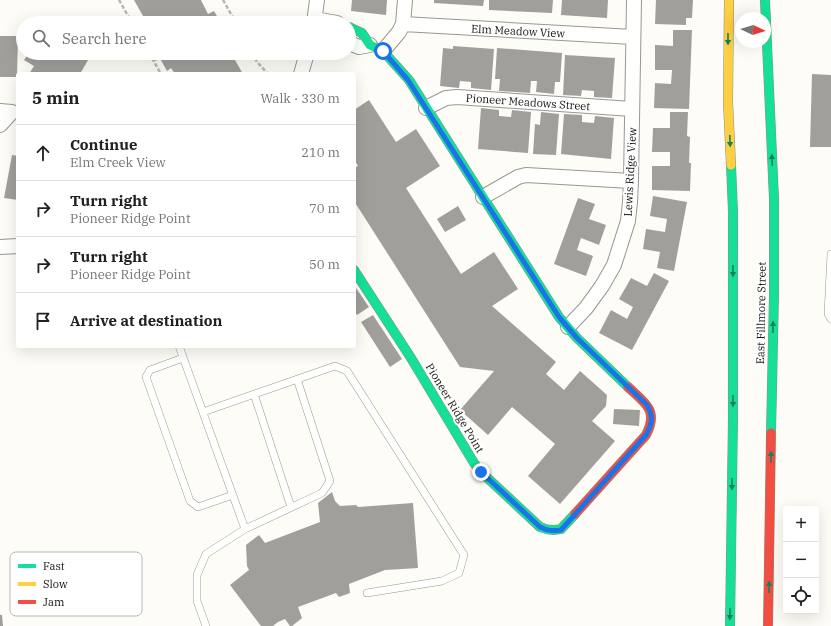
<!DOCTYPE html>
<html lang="en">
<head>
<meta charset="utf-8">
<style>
  body { margin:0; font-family:"IBM Plex Serif",serif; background:#f6f6f6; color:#202124 }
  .controls { position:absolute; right:12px; bottom:12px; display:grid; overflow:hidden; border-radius:4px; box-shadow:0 4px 16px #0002 }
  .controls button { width:36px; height:36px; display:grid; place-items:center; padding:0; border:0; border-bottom:1px solid #e0e0e0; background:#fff; color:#202124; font:20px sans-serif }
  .compass { position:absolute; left:735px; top:12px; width:36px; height:36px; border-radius:50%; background:#fff; box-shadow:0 4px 16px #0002; rotate:94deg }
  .stop { position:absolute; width:12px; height:12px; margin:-9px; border:3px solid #1a73e8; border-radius:50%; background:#fff }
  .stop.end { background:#1a73e8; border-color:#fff; box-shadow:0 1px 4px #0008 }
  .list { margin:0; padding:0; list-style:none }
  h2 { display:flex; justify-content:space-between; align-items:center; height:52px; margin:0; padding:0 16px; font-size:17px }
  h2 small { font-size:13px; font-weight:400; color:#757577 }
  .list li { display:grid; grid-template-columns:26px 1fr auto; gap:12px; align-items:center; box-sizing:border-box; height:56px; padding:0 16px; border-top:1px solid #e0e0e0 }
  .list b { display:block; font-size:15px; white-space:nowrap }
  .list p { margin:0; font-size:13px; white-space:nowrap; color:#757577 }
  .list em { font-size:13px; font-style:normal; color:#757577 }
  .icon { flex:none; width:22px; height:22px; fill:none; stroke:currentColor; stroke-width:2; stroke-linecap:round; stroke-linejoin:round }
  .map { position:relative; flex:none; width:831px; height:626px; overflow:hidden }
  .search { position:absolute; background:#fff; box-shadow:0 4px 16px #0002; left:16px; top:16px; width:340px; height:44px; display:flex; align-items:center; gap:10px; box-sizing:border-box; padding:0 14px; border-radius:22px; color:#757577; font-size:15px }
  .panel { position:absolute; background:#fff; box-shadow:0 4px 16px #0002; left:16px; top:72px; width:340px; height:276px; border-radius:4px }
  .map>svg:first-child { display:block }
</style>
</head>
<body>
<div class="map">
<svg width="831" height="626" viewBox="0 0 831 626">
  <rect width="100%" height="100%" fill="#fdfcf7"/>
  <path fill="#a19f9c" d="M134 0H201L208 14 214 11 221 23H147Z
    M352 0H387L386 15 351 11Z
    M434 0H484L483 6 434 3Z
    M489 0H553L552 13 489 10Z
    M562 0H608L607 18 561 15Z
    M656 0H693L692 18H686V25L655 24Z
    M673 30H692L689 109 654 108 655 83 671 84 672 70H655V45L673 46Z
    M0 36H18L17 77H0Z
    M453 46 494 49 491 90 471 88V82L460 81 459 88 440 86 443 48 453 49Z
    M497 48 562 53 560 82H555L554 94 536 92 537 81H531L530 93 499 91 500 79H495Z
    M29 53H76L88 60 80 74H29L34 66 24 60Z
    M157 53H231L243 74H175L171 68 167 71Z
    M565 55 615 58 612 98 594 97V91L582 90 581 96 563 95Z
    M812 74 831 75V147H810Z
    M369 100 396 142 416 129 440 166 406 188 461 274 494 252 518 289 492 306 556 362 546 374 564 390 580 371 607 395 606 406 592 421 615 441 560 504 528 476 555 444 512 407 488 435 460 410 494 371 460 367 354 201V168L358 166 354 159V110Z
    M481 108 499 110V116L511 117 512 110 531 112 528 153 478 149Z
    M541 112 559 114 556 155 533 154 535 124 540 125Z
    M670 112H688L687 136 690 137 689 163H691L690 191 652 190V166H670V152H652L653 128H670Z
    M564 114 582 115V122L594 123 595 116 614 118 611 159 561 154Z
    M12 155 18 156V200L4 198Z
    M653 196 687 202 674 271 657 268 660 252 643 249 646 229 665 232 667 219 650 216Z
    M578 198 595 204 589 219 606 225 599 245 581 238 577 250 593 256 586 276 554 264Z
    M458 206 466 220 445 232 437 219Z
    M654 273 669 281 632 350 599 333 611 310 627 319 633 307 619 299 631 278 647 286Z
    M354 285 369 307 357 315 354 310Z
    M373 315 402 359 390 367 361 322Z
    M614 409 640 410 639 426 613 424Z
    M332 492 335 501 340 506 356 505 358 507 413 503 418 568 385 570 349 584 350 593 339 597 336 593 298 607 302 618 292 626H290L285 619 278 622 273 626H261L230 585 249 570 247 566 246 545 259 535 265 543 320 522 318 503Z
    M0 615H2L3 626H0Z"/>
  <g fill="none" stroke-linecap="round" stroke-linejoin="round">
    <defs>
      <path id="lane" d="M831 254 828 314 831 319
        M179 346 245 529 206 554 197 575V601L206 626
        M183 358 150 370 146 377 190 501 198 507 233 495
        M254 394 291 507
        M203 412 335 366 347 371 464 555 459 573 442 581 367 593
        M245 529 322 493 330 481 297 379"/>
      <path id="street" d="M315 19 337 23
        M314 23 317 0
        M403 24 633 37
        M349 43 359 47 370 45
        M383 51 399 32 403 24 405 0
        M301 74 307 53
        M426 108 446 98 457 97 632 109
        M0 111 12 112 0 125
        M483 197 518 177 526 175 631 181
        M0 247 18 246
        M568 327 586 308 602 286 614 265 628 221 630 202 631 181 634 0"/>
      <path id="fast" d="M765 0 774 199V294L771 433
        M349 27 362 33 370 45 383 51 409 80 559 317 577 338 628 387
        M354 270 411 358 474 463 481 472 540 527C547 530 553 531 561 529L575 514
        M730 626 733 417V212L731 165"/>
      <path id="slow" d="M729 0 728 102 731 165"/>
      <path id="jam" d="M575 514 646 435C659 410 645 403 628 387
        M768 626 771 433"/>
    </defs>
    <use href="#lane" stroke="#979795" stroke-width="8"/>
    <use href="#street" stroke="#979795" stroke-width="16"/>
    <use href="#fast" stroke="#8e8d8b" stroke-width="10"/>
    <use href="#slow" stroke="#8e8d8b" stroke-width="10"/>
    <use href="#jam" stroke="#8e8d8b" stroke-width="10"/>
    <path stroke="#b9b9b8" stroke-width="2.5" stroke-dasharray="4 2" stroke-linecap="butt" d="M119 0 132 23
      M223 0 236 23
      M141 23 145 21
      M222 23 232 17
      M149 53 161 74
      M252 53 257 62 268 74
      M153 61 159 58"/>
    <use href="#lane" stroke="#fffffe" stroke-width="7"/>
    <use href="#street" stroke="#fffffe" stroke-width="14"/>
    <use href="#fast" stroke="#16e098" stroke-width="9"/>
    <use href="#slow" stroke="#ffcf43" stroke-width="9"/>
    <use href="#jam" stroke="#f24e42" stroke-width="9"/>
  </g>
  <defs><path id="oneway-solid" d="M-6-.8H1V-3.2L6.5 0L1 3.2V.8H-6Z"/></defs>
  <g fill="#14835b">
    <use href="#oneway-solid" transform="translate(728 39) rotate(90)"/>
    <use href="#oneway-solid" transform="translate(730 141) rotate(88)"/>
    <use href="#oneway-solid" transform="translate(772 160) rotate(-93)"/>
    <use href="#oneway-solid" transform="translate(733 271) rotate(90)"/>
    <use href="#oneway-solid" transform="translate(773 327) rotate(-89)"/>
    <use href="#oneway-solid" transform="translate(733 401) rotate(90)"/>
    <use href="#oneway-solid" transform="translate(771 457) rotate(-89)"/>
    <use href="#oneway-solid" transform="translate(732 484) rotate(91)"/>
    <use href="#oneway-solid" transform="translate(769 587) rotate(-89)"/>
    <use href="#oneway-solid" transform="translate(730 614) rotate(91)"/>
  </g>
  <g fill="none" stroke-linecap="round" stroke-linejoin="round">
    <path stroke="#1a73e8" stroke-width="5" d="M383 51 408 80 559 317 577 338 647 405C654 417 652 424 646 435L561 530C553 531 548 531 540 527L481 472"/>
  </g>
  <g text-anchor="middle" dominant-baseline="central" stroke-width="4" stroke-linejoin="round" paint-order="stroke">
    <g font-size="11" fill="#111" stroke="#fff">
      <text transform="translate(518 31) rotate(3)">Elm Meadow View</text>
      <text transform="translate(528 102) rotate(4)">Pioneer Meadows Street</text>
      <text transform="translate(630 172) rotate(-87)">Lewis Ridge View</text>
      <text transform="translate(761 313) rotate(-89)">East Fillmore Street</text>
      <text transform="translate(455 408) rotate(59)">Pioneer Ridge Point</text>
    </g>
  </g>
  <rect x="10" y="552" width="132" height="64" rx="6" fill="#fff" stroke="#b8b8b8" stroke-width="1"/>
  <rect x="18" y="564" width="18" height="4" fill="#16e098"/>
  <rect x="18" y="582" width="18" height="4" fill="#ffcf43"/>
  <rect x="18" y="600" width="18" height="4" fill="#f24e42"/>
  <g font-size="11" fill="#111">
    <text x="43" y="570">Fast</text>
    <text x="43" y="588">Slow</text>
    <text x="43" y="606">Jam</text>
  </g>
</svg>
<div class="controls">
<button>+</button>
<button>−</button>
<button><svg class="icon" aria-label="locate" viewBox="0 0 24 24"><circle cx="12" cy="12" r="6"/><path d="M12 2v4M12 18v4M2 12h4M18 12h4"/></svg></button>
</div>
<svg class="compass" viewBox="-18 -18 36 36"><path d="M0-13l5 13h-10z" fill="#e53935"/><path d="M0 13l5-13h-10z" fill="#757577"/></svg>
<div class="stop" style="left:383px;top:51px"></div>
<div class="stop end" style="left:481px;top:472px"></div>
<div class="search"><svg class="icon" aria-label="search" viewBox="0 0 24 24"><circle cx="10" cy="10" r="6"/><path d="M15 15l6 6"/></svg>Search here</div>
<section class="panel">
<h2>5 min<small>Walk · 330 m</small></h2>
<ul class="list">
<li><svg class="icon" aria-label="ahead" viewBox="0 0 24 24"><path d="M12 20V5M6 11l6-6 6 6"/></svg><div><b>Continue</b><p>Elm Creek View</p></div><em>210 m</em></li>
<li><svg class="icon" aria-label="right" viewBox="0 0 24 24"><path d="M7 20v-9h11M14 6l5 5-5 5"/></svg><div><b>Turn right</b><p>Pioneer Ridge Point</p></div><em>70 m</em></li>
<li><svg class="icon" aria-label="right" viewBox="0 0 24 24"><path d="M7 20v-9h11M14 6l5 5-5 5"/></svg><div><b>Turn right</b><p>Pioneer Ridge Point</p></div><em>50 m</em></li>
<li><svg class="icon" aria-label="arrive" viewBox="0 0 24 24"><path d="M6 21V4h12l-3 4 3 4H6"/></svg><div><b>Arrive at destination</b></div></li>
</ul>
</section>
</div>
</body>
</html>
